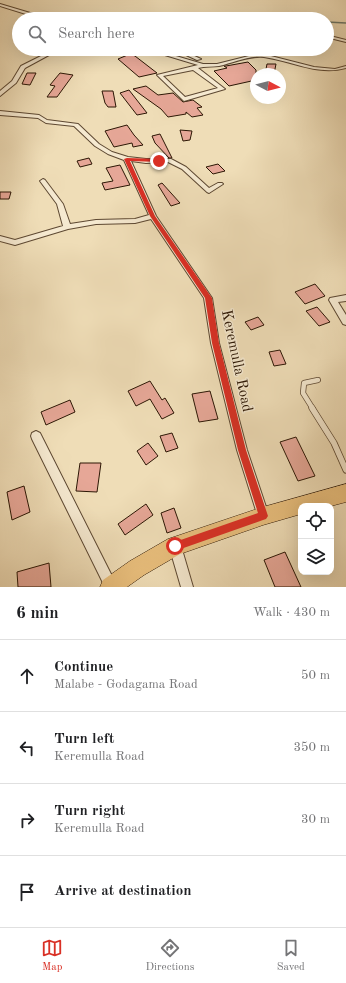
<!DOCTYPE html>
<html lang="en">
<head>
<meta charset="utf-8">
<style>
  body { margin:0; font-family:"Old Standard TT",serif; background:#f2f2f2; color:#202124 }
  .controls { position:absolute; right:12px; bottom:12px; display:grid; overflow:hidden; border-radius:8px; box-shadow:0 4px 16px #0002 }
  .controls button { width:36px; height:36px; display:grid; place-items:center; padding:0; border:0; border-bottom:1px solid #e0e0e0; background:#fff; color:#202124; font:20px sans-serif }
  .compass { position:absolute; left:250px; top:68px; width:36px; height:36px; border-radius:50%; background:#fff; box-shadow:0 4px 16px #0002; rotate:97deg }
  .stop { position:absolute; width:12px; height:12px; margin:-9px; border:3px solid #d93025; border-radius:50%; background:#fff }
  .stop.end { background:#d93025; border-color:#fff; box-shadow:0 1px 4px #0008 }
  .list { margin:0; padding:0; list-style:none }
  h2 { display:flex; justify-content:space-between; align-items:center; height:52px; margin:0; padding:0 16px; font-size:17px }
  h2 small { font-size:13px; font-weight:400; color:#757577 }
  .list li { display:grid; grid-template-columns:26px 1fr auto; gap:12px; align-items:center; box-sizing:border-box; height:72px; padding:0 16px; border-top:1px solid #e0e0e0 }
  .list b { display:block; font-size:15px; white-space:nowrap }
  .list p { margin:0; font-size:13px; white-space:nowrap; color:#757577 }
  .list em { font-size:13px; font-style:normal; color:#757577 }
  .icon { flex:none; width:22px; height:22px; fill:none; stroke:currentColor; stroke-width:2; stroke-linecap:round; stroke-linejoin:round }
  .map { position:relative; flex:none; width:346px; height:587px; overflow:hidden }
  .search { position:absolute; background:#fff; box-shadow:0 4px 16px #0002; left:12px; right:12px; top:12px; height:44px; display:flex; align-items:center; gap:10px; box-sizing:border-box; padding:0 14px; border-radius:22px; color:#757577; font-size:15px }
  .sheet { height:340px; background:#fff }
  nav { display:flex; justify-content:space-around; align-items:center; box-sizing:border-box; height:56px; border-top:1px solid #e0e0e0; background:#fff; font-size:11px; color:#757577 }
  nav a { display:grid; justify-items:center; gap:2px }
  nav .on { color:#d93025 }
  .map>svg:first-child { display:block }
</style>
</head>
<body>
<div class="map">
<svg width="346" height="587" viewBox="0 0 346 587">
  <rect width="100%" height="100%" fill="#efddb7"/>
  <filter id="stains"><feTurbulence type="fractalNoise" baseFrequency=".005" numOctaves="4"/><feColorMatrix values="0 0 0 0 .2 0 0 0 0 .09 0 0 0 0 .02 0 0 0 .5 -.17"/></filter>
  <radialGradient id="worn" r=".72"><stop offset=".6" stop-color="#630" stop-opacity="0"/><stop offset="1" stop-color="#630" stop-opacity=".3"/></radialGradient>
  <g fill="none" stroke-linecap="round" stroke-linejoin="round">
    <path stroke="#6e7a6b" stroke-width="1.5" d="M189 18 191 19
      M264 19 294 16 319 19
      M327 22 346 23"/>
  </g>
  <path fill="#e6a797" stroke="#2c1705" d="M130 54 135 56 157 73 139 77 118 59Z
    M248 62 256 70V80L229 86 214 71 227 68 224 66H226Z
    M267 64H276L274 74H265Z
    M27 73H36L30 85 22 84Z
    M60 73 73 75 57 97H47L55 86 50 85Z
    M146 86 158 95 173 93 183 102 193 100 202 107 197 108 203 115 192 117 186 112V114L168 117 161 109 133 89Z
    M129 90 147 113 137 115 120 93Z
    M102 91H113L116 107H108L105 103Z
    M127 125 134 135 143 145 133 147 132 143 114 147 105 131Z
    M180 130 192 131 190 140 183 141Z
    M160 134 172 158H169L155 143 152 136Z
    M89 158 92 164 80 167 77 161Z
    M218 164 225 171 213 174 206 167Z
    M120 165 130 185 105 190 102 183 113 181 106 168Z
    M162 183 180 203 171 206 158 185Z
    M0 192H11L9 199H0Z
    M315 284 325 296 305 304 295 292Z
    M317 307 330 322 319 326 306 311Z
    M258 317 264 325 251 330 245 322Z
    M280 350 286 364 274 366 269 352Z
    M150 381 162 400 165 398 174 413 162 419 150 399 136 406 128 391Z
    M210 391 218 419 199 422 192 394Z
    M70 400 75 412 46 425 41 412Z
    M172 433 178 448 166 452 160 436Z
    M296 437 315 476 298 481 280 442Z
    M148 443 158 456 146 465 137 451Z
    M80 463H101L97 492 76 491Z
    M24 486 30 512 12 520 7 492Z
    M146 504 153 515 125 535 118 524Z
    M174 508 181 528 167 533 161 513Z
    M285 552 301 587H275L264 560Z
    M49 563 51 587H18L17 572Z"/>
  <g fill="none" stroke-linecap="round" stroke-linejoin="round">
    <defs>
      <path id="lane-far1" d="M313 409 303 393 304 383 318 380"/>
      <path id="lane" d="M312 408 334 443 346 470"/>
      <path id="street" d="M0 4 47 18 48 19H42L0 6Z
        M330 36 346 40V42L330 38 327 39V37Z
        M55 49H60L25 68 16 83 0 96V91L12 81 21 66Z
        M145 49H152L203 64H217L249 56 263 54 314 67 335 69 346 66V68C318 76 292 61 264 57 250 55 233 63 219 66 212 67 205 66 198 68L225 89 184 101 157 75 198 65ZM193 70 218 88 185 97 163 76Z
        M173 49H179L201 59 197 60Z
        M0 111 39 115 47 120 78 124 99 144 112 152 128 157 146 159H171L186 167 209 188 218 183H222L223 184 209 193 207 192 182 169 168 162 146 163 131 161 156 216 212 298 219 343 247 450 269 516 267 520 263 522 259 520 237 450 211 343 204 298 151 219 135 223 96 224 68 229 15 245 0 241V236L15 240 63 226 57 204 40 181 43 179 45 180 63 204 70 224 96 220 135 219 149 215 124 160 108 154 95 146 74 126 46 123 38 118 0 115Z
        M346 295V301L338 302 346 315V325L343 324 329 300 330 298Z
        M36 431 40 433 115 582 117 587H105L32 439 31 436 32 433Z
        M175 540 179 542 181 546 193 587H181L169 546 171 542Z"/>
      <path id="primary" d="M346 484V502L331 506H301V514L263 525 180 554 144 575 127 587H100L103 580 130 561 168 539 263 507Z"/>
    </defs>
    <use href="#lane-far1" stroke="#5d4832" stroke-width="6"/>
    <use href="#lane" stroke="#5d4832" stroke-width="7"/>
    <use href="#street" stroke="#5d4832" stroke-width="2"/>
    <use href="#primary" stroke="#2c1705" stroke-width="1"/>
    <use href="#lane-far1" stroke="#f5e9d0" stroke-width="4.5"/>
    <use href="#lane" stroke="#f5e9d0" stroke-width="5.5"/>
    <use href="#street" fill="#f5e9d0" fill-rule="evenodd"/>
    <use href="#primary" fill="#e8be7c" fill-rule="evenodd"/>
  </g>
  <path fill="#d93025" d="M127 158 159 159 161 161 159 162 130 161 155 216 212 298 219 343 246 450 268 516 266 519 263 520 175 551 172 550 171 546 172 543 258 513 238 450 212 343 205 298 150 216 124 159Z"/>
  <g text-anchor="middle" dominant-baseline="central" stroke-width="3" stroke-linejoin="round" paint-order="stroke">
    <g font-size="15" fill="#2c1705" stroke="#f5e9d0">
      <text transform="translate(236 361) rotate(78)">Keremulla Road</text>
    </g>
  </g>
  <rect width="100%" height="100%" filter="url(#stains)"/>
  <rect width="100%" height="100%" fill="url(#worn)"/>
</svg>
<div class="controls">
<button><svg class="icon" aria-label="locate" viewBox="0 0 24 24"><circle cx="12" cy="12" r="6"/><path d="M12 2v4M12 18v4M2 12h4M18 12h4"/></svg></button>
<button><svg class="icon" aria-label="layers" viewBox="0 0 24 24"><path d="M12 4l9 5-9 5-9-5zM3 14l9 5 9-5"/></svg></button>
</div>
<svg class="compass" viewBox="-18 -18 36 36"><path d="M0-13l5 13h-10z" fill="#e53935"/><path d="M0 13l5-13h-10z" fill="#757577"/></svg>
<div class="stop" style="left:175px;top:546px"></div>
<div class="stop end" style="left:159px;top:161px"></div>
<div class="search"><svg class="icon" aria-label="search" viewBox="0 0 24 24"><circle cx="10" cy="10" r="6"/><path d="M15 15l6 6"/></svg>Search here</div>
</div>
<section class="sheet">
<h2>6 min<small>Walk · 430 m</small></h2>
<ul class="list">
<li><svg class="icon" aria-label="ahead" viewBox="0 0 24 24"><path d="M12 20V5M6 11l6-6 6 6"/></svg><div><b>Continue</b><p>Malabe - Godagama Road</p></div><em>50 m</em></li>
<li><svg class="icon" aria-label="left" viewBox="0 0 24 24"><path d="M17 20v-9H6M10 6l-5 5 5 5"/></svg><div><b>Turn left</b><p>Keremulla Road</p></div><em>350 m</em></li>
<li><svg class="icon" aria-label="right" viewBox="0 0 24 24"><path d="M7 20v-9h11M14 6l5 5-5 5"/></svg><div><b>Turn right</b><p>Keremulla Road</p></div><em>30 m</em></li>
<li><svg class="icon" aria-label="arrive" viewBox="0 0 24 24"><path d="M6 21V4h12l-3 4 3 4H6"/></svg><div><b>Arrive at destination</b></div></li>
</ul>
</section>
<nav>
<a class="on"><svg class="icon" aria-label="map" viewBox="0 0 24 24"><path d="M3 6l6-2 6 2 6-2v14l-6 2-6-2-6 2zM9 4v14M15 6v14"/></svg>Map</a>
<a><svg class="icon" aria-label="directions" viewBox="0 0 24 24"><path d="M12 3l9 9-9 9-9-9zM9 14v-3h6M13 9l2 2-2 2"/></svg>Directions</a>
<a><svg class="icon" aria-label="saved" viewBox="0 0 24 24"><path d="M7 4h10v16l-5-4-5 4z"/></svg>Saved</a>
</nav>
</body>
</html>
